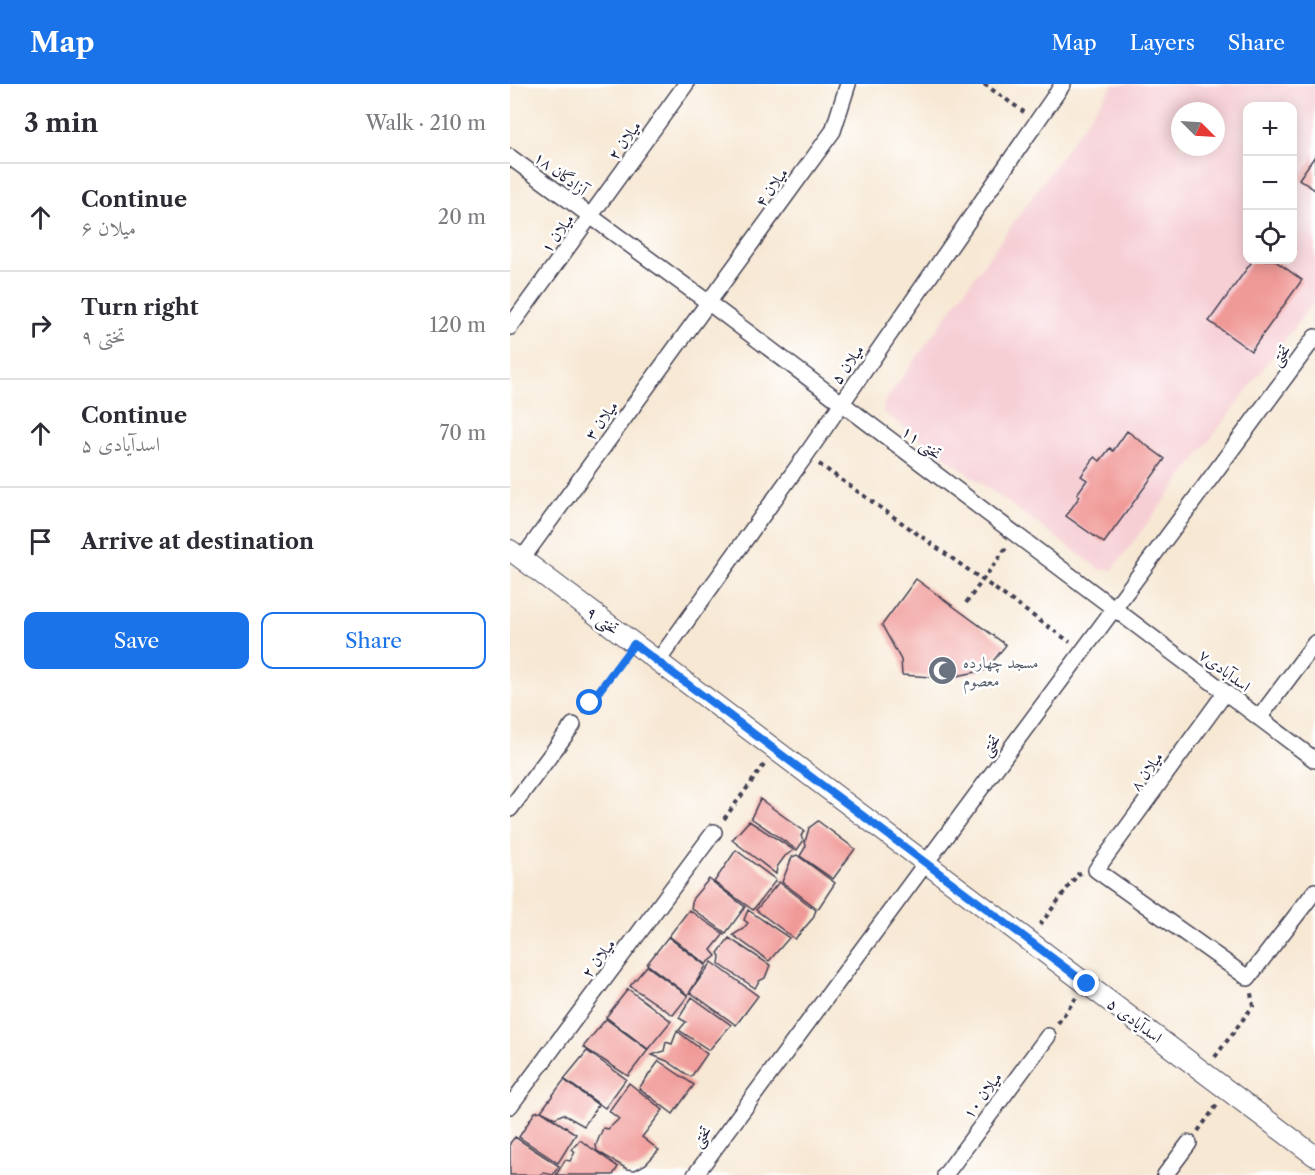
<!DOCTYPE html>
<html lang="en">
<head>
<meta charset="utf-8">
<style>
  body { margin:0; font-family:"Libre Caslon Text",Amiri,serif; background:#f7f7f7; color:#2b2b33 }
  .controls { position:absolute; right:18px; top:18px; display:grid; overflow:hidden; border-radius:12px; box-shadow:0 3px 15px #0003 }
  .controls button { width:54px; height:54px; display:grid; place-items:center; padding:0; border:0; border-bottom:2px solid #e1e1e2; background:#fff; color:#2b2b33; font:30px sans-serif }
  .compass { position:absolute; left:661px; top:18px; width:54px; height:54px; border-radius:50%; background:#fff; box-shadow:0 3px 15px #0003; rotate:114deg }
  .stop { position:absolute; width:18px; height:18px; margin:-14px; border:4px solid #1a73e8; border-radius:50%; background:#fff }
  .stop.end { background:#1a73e8; border-color:#fff; box-shadow:0 2px 6px #0008 }
  .list { margin:0; padding:0; list-style:none }
  h2 { display:flex; justify-content:space-between; align-items:center; height:78px; margin:0; padding:0 24px; font-size:26px }
  h2 small { font-size:20px; font-weight:400; color:#7c7c81 }
  .list li { display:grid; grid-template-columns:39px 1fr auto; gap:18px; align-items:center; box-sizing:border-box; height:108px; padding:0 24px; border-top:2px solid #e1e1e2 }
  .list b { display:block; font-size:22px; white-space:nowrap }
  .list p { margin:0; font-size:20px; white-space:nowrap; color:#7c7c81 }
  .list em { font-size:20px; font-style:normal; color:#7c7c81 }
  .actions { display:flex; gap:12px; padding:18px 24px }
  .actions a { flex:1; padding:14px 0; border:2px solid #1a73e8; border-radius:12px; text-align:center; font-size:21px; color:#1a73e8 }
  .actions .main { background:#1a73e8; color:#fff }
  .icon { flex:none; width:33px; height:33px; fill:none; stroke:currentColor; stroke-width:2; stroke-linecap:round; stroke-linejoin:round }
  .map { position:relative; flex:none; width:805px; height:1091px; overflow:hidden }
  header { display:flex; align-items:center; gap:36px; box-sizing:border-box; height:84px; padding:0 30px; background:#1a73e8; color:#fff }
  header strong { font-size:28px }
  nav { display:flex; gap:33px; margin-inline-start:auto; font-size:21px }
  main { display:flex }
  aside { flex:1; background:#fff }
  .map>svg:first-child { display:block }
</style>
</head>
<body>
<header>
<strong>Map</strong>
<nav><a>Map</a><a>Layers</a><a>Share</a></nav>
</header>
<main>
<aside>
<h2>3 min<small>Walk · 210 m</small></h2>
<ul class="list">
<li><svg class="icon" aria-label="ahead" viewBox="0 0 24 24"><path d="M12 20V5M6 11l6-6 6 6"/></svg><div><b>Continue</b><p>میلان ۶</p></div><em>20 m</em></li>
<li><svg class="icon" aria-label="right" viewBox="0 0 24 24"><path d="M7 20v-9h11M14 6l5 5-5 5"/></svg><div><b>Turn right</b><p>تختی ۹</p></div><em>120 m</em></li>
<li><svg class="icon" aria-label="ahead" viewBox="0 0 24 24"><path d="M12 20V5M6 11l6-6 6 6"/></svg><div><b>Continue</b><p>اسدآیادی ۵</p></div><em>70 m</em></li>
<li><svg class="icon" aria-label="arrive" viewBox="0 0 24 24"><path d="M6 21V4h12l-3 4 3 4H6"/></svg><div><b>Arrive at destination</b></div></li>
</ul>
<div class="actions"><a class="main">Save</a><a>Share</a></div>
</aside>
<div class="map">
<svg width="805" height="1091" viewBox="0 0 805 1091">
  <rect width="100%" height="100%" fill="#fff"/>
  <filter id="ink" filterUnits="userSpaceOnUse"><feTurbulence type="fractalNoise" baseFrequency=".0167" numOctaves="2"/><feDisplacementMap in="SourceGraphic" scale="12" xChannelSelector="R" yChannelSelector="G"/><feConvolveMatrix kernelMatrix="1 2 1 2 8 2 1 2 1" color-interpolation-filters="sRGB"/></filter>
  <filter id="wash" filterUnits="userSpaceOnUse"><feTurbulence type="fractalNoise" baseFrequency=".008" numOctaves="4" result="noise"/><feDisplacementMap in="SourceGraphic" scale="24" xChannelSelector="R" yChannelSelector="G"/><feGaussianBlur stdDeviation="1.35" result="paint"/><feColorMatrix in="noise" values="0 0 0 0 0 0 0 0 0 0 0 0 0 0 0 0 0 1.4 0 .05"/><feComposite in="paint" operator="in"/></filter>
  <g filter="url(#wash)">
    <rect width="100%" height="100%" fill="#f7e8d4"/>
    <path fill="#f6cfd5" fill-rule="evenodd" d="M603 0H805V216L603 485 591 486 373 328 374 319ZM738 22H782V176H738ZM670 27H706V63H670Z"/>
    <g id="blocks">
      <path fill="#f09a97" d="M805 72V106L789 95Z
        M743 176H764L792 196 741 267 699 237Z
        M617 347 655 375 594 459 556 432 570 412 567 410 577 396 571 392 585 373 590 377 600 364 603 367Z
        M406 495 496 561 476 586 437 594 392 591 391 576 372 541Z
        M250 715 294 747 291 752 294 756 287 766 241 734Z
        M239 737 284 766 275 772 267 783 266 790 222 756Z
        M308 737 345 765 323 795 290 772 296 762 295 758 299 744Z
        M226 766 266 796 243 826 204 798Z
        M287 771 325 799 308 825 272 798 282 773Z
        M199 795 235 823 216 849 181 824 183 814Z
        M269 798 306 826 303 834 285 855 246 826Z
        M179 826 214 850 201 866 206 872 196 880 159 852Z
        M238 826 279 854 259 877 223 851 233 845 238 839 234 836Z
        M158 853 196 882 178 911 137 880Z
        M219 854 260 881 255 894 249 897 245 904 209 880 210 872 208 869Z
        M202 878 248 912 226 941 180 908Z
        M137 882 178 912 163 931 120 902Z
        M118 905 161 937 138 965 96 933Z
        M182 913 221 941 199 966 169 946 176 938 169 934Z
        M96 935 138 966 118 992 73 963Z
        M167 947 197 970 181 993 157 977 142 971 154 967 156 958 162 960Z
        M77 967 116 995 95 1024 54 995Z
        M149 977 184 1001 163 1030 129 1004Z
        M54 996 88 1021 74 1042 53 1030 45 1034 31 1027Z
        M119 999 153 1026 132 1053 149 1066 136 1080 125 1086 117 1085 87 1067 86 1061 93 1044 98 1045 109 1035 99 1027Z
        M31 1027 66 1050 48 1079 9 1053 25 1028Z
        M5 1053 49 1082 43 1091 34 1089 32 1091H0V1059Z
        M70 1056 108 1083 103 1091H46L55 1076 60 1077 65 1068 62 1065Z"/>
    </g>
  </g>
  <g filter="url(#ink)">
    <use href="#blocks" fill-opacity="0" stroke="#424052" stroke-width="1.5"/>
    <g fill="none" stroke-linecap="round" stroke-linejoin="round">
      <defs>
        <path id="minor" d="M0 73 199 219 805 676
          M0 243 176 0
          M12 475 323 47 338 0
          M148 577 296 371 553 0
          M715 609 586 786 738 894 805 807
          M749 634 805 559
          M0 725 63 641
          M0 1022 204 748
          M185 1091 805 253
          M435 1091 538 952
          M655 1091 679 1059"/>
        <path id="tertiary" d="M0 466 805 1072"/>
      </defs>
      <use href="#minor" stroke="#424052" stroke-width="18"/>
      <use href="#tertiary" stroke="#424052" stroke-width="22"/>
      <path stroke="#424052" stroke-width="4" stroke-dasharray="4.5 4.5" stroke-linecap="butt" d="M474 0 514 28
        M309 380 560 558
        M456 519 496 464
        M72 628 113 574
        M214 735 254 681
        M530 841 568 790 571 789
        M548 939 566 914
        M705 973 743 922 741 909
        M688 1047 707 1021"/>
      <use href="#minor" stroke="#fff" stroke-width="15"/>
      <use href="#tertiary" stroke="#fff" stroke-width="20"/>
    </g>
  </g>
  <g fill="none" stroke-linecap="round" stroke-linejoin="round" filter="url(#ink)">
    <path stroke="#1a73e8" stroke-width="8" d="M80 619 124 560 577 900"/>
  </g>
  <defs>
    <symbol id="mosque-disc" viewBox="-11 -11 22 22"><circle r="9.5" fill="#6b7280" stroke="#fff"/><path d="M3.5-4.9A6 6 0 1 0 3.5 4.9A5 5 0 1 1 3.5-4.9Z" fill="#fff"/></symbol>
  </defs>
  <g fill-rule="evenodd">
    <use href="#mosque-disc" x="416" y="570" width="33" height="33"/>
  </g>
  <g text-anchor="middle" dominant-baseline="central" stroke-width="5" stroke-linejoin="round" paint-order="stroke">
    <g font-size="16" fill="#22223b" stroke="#fff">
      <text transform="translate(114 56) rotate(-54)">میلان ۲</text>
      <text transform="translate(51 89) rotate(37)">آزادگان ۱۸</text>
      <text transform="translate(261 103) rotate(-54)">میلان ۴</text>
      <text transform="translate(47 149) rotate(-54)">میلان ۱</text>
      <text transform="translate(770 271) rotate(-53)">تختی</text>
      <text transform="translate(337 280) rotate(-55)">میلان ۵</text>
      <text transform="translate(91 336) rotate(-54)">میلان ۳</text>
      <text transform="translate(412 358) rotate(37)">تختی ۱۱</text>
      <text transform="translate(93 536) rotate(37)">تختی ۹</text>
      <text transform="translate(715 586) rotate(37)">اسدآبادی۷</text>
      <text transform="translate(480 661) rotate(-54)">تختی</text>
      <text transform="translate(636 687) rotate(-54)">میلان ۸</text>
      <text transform="translate(88 874) rotate(-53)">میلان ۲</text>
      <text transform="translate(625 936) rotate(37)">اسدآیادی ۵</text>
      <text transform="translate(472 1011) rotate(-53)">میلان ۱۰</text>
      <text transform="translate(191 1052) rotate(-54)">تختی</text>
    </g>
    <g font-size="16" fill="#5b616d" stroke="#fff" text-anchor="start">
      <text x="453" y="578">مسجد چهارده<tspan x="453" dy="18">معصوم</tspan></text>
    </g>
  </g>
</svg>
<div class="controls">
<button>+</button>
<button>−</button>
<button><svg class="icon" aria-label="locate" viewBox="0 0 24 24"><circle cx="12" cy="12" r="6"/><path d="M12 2v4M12 18v4M2 12h4M18 12h4"/></svg></button>
</div>
<svg class="compass" viewBox="-18 -18 36 36"><path d="M0-13l5 13h-10z" fill="#e53935"/><path d="M0 13l5-13h-10z" fill="#7c7c81"/></svg>
<div class="stop" style="left:80px;top:619px"></div>
<div class="stop end" style="left:577px;top:900px"></div>
</div>
</main>
</body>
</html>
